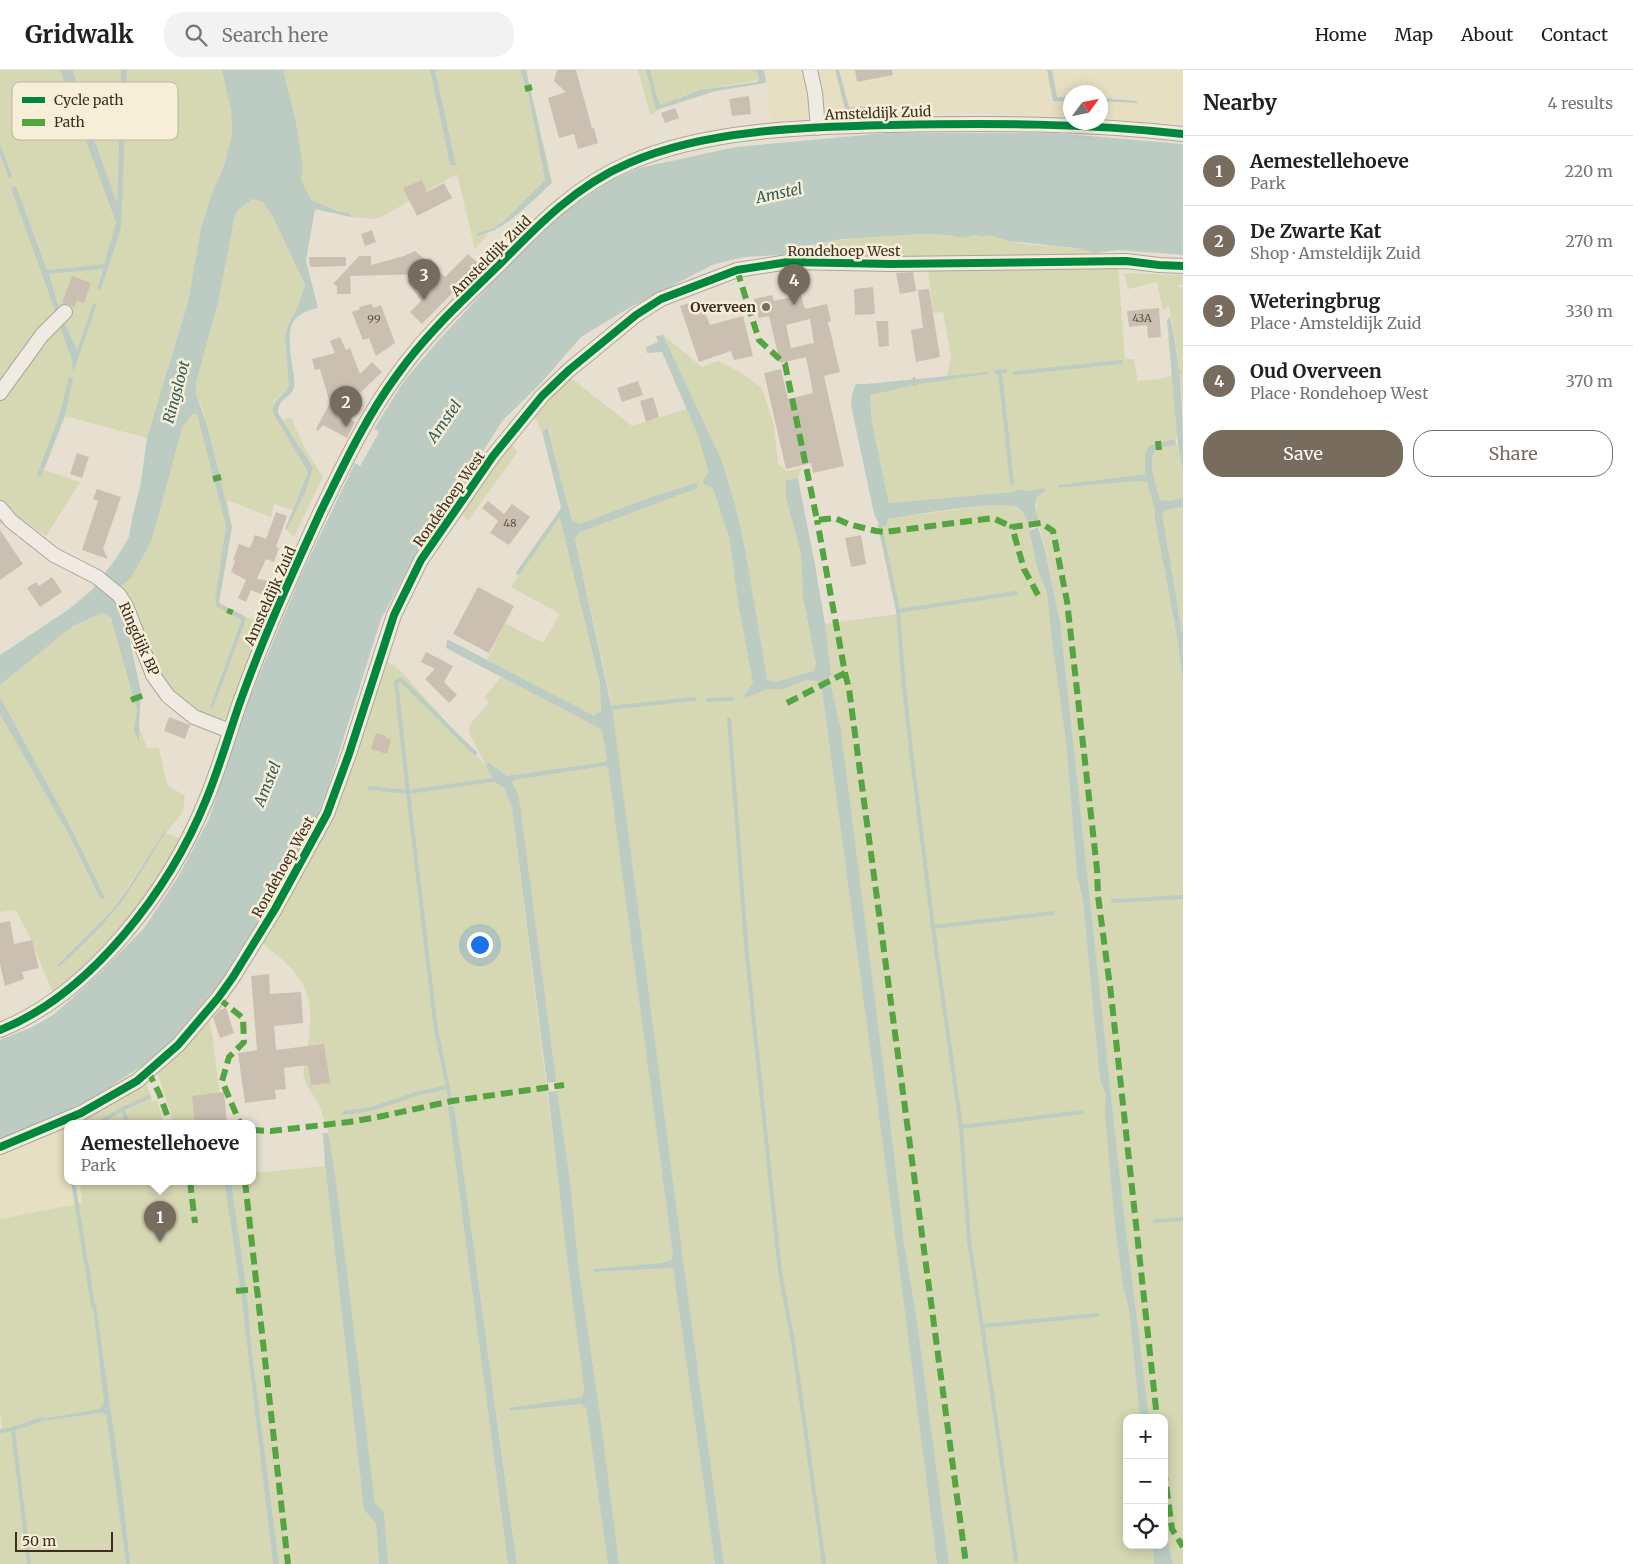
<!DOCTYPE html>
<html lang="en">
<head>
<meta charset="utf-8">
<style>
  body { margin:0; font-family:Merriweather,serif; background:#f2f2f2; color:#202124 }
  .controls { position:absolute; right:15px; bottom:15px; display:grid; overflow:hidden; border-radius:10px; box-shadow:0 2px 12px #0003 }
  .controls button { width:45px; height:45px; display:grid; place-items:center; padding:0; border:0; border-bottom:1px solid #e0e0e0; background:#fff; color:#202124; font:25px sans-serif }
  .compass { position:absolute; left:1063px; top:15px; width:45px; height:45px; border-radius:50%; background:#fff; box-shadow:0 2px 12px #0003; rotate:57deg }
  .scale { position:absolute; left:15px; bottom:12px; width:98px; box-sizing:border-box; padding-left:5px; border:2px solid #3d2e20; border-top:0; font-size:14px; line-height:18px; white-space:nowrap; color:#3d2e20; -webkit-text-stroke:4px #f7eed8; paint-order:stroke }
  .you { position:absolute; left:479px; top:874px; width:18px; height:18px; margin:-12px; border:4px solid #fff; border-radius:50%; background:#1a73e8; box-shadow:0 0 0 8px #1a73e833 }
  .badge { display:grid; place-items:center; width:32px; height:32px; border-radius:50%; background:#786c5e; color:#fff; font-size:16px; font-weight:700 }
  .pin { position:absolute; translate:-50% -41px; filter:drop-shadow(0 1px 2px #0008) }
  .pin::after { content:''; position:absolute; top:26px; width:18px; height:15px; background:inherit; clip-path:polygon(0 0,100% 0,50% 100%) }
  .popup { position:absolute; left:64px; top:1050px; width:192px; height:65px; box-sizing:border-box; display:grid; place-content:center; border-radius:10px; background:#fff; filter:drop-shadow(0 1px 4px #0005); font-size:16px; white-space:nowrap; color:#757577 }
  .popup b { font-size:19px; color:#202124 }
  .popup::after { content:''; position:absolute; left:50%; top:100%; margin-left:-10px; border:10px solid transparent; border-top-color:#fff }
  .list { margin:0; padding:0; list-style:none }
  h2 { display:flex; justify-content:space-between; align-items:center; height:65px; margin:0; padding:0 20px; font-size:21px }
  h2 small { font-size:16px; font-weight:400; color:#757577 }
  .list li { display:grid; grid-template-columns:32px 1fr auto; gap:15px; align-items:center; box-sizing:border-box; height:70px; padding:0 20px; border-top:1px solid #e0e0e0 }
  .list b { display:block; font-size:19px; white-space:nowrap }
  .list p { margin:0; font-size:16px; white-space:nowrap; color:#757577 }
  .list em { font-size:16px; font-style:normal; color:#757577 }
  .actions { display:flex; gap:10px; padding:15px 20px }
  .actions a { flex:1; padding:11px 0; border:1px solid #786c5e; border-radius:20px; text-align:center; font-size:18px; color:#786c5e }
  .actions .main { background:#786c5e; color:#fff }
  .icon { flex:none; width:28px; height:28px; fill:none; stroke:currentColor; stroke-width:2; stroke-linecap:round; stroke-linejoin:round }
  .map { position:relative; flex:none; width:1183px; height:1494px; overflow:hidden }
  header { display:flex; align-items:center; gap:30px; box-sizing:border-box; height:70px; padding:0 25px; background:#fff; border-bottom:1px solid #e0e0e0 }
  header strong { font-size:24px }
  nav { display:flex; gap:28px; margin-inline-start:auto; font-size:18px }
  .search { width:350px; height:45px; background:#f2f2f2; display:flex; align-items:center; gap:12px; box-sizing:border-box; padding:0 18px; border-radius:20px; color:#757577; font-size:19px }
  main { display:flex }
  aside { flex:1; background:#fff }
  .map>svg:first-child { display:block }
</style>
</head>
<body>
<header>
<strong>Gridwalk</strong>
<div class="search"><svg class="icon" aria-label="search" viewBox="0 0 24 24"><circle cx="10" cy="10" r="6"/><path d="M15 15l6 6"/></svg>Search here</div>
<nav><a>Home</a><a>Map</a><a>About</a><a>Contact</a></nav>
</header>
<main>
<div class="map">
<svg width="1183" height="1494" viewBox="0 0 1183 1494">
  <rect width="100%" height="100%" fill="#e7e0d1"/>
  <path fill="#e6dfc2" d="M764 0H806L812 48 771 51Z
    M815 0H835L845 39 850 41 885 37H849L839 0H1047L1053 31H1070V47L967 43 826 52 819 28Z
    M1052 0H1183V54L1101 49V31L1115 32 1120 29 1101 28 1100 22H1070V28L1057 27Z
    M67 1054 68 1111H79L83 1133 0 1149V1083Z"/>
  <path fill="#d6d7b3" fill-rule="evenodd" d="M0 0H60L114 144 116 152 104 194 47 200 16 116 61 243 49 204 103 199 97 219 100 220 121 159 120 28 117 134 87 50 93 45 88 33 65 0H222L231 40 232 65 224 96 212 123 201 158 188 232 147 368 65 346 44 400 80 412 46 466 12 446 0 455V84L9 107 0 74Z
    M283 0H430L450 95H455L435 0H520L528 23 545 110 505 150 494 158 477 163 476 166 488 164 475 179 457 104 383 146 375 149 351 147V144L338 141 311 130 301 109 303 97Z
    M638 0H764L766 9 699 20 679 27 650 45Z
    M254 129 263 132 273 147 305 215 298 236 288 255 285 267 289 316 287 320 273 332 274 345 308 402 292 440 274 434 271 447 227 430 232 457 202 337 196 323V311L219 229 234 150 237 141Z
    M921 164 948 165 963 168 975 165 981 167 989 165 1008 171 1025 174 1082 179 1109 187H881L782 185C826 167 874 167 921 164Z
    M1118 195 1125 289H1134L1138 311 1161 309 1173 305 1178 367C1172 371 1165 370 1158 372 1145 377 1145 392 1145 404L1059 415V418L1139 411H1147L1155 440V449L1177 567 1183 610V1494H1173L1164 1455V1348H1149L1122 1127 1060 551C1055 528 1051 505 1046 482 1042 463 1034 446 1037 427L1045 421 1044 418 1026 421 1018 419 1013 422 889 433 872 353 870 324 919 314 988 304 947 306 951 285 943 242 933 243 928 202 932 196Z
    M1124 203 1183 205V215H1179V217L1183 218V337L1177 280 1169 236 1163 240 1157 212 1128 219Z
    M663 265 702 297 718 291 742 303 762 318 774 356 778 394 786 401 802 398 798 408 786 410V428L801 483 803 526 816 594 814 601 775 612 767 611 746 484 736 438 722 391Z
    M571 308 632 356 687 339 697 363 729 467 739 539 753 613 745 624V628L768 619H784L806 609 818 611 822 620 897 1181 937 1494H724L684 1197 611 631 575 469 579 462 698 418 648 428 580 454 572 450 554 384 549 357 542 362 533 345Z
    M192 344H197L226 457 215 530 241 549V552L210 637 213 638 246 547 265 555 227 649 218 650 189 638 172 622 158 603 120 517 131 508 152 470 182 357Z
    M291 348 306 380 323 407 294 467 287 460 305 423 313 398 283 350Z
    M511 372 517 383 467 452 462 441Z
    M1178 375 1183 400V428L1168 431H1160C1157 420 1146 388 1155 380 1160 376 1172 375 1178 375Z
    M1006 434C1020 437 1028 446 1031 459L1029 461 1038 500 1047 523 1051 563 1066 672 1077 805 1083 832 1100 1010 1106 1025 1115 1154 1122 1211 1129 1240 1140 1348H1127V1475H1153L1154 1494H949L917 1251 904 1172 887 1025 841 660 829 606 831 605 825 554 897 544 880 456 886 455 887 449 974 437Z
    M561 437 560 449 600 614 601 641 594 647 487 590 505 553 543 573 560 544 511 517 545 466Z
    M1183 437V568L1162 444 1166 440Z
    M102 543 111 548 134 627 137 640 134 661 138 671 139 657 147 678H159L167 715 185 726 183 742 166 763 181 769C148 829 109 882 53 923L29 865 16 840 0 842V644L69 765 101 830 104 828 68 752 0 627V615L73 556ZM165 761 124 829 98 860 59 897 57 894 112 840Z
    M382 588 400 600 485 695C485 692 471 667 468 661L472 652 489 632 484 628 501 607 601 659 602 662 607 690 604 692 507 706 490 692 486 696 495 712 504 718 512 738 584 1319 582 1327 510 1341 581 1334 586 1338 608 1494H517L454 1036 448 1037 508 1494H388L384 1442 375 1433 328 1060C324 1052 323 1043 319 1035 315 1026 307 1018 304 1008 302 1001 307 982 308 974 316 918 302 905 260 871L288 827Z
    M605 696 608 698 673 1185 671 1190 661 1193 593 1199 594 1202 673 1198 715 1494H619L601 1351 579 1201 570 1110 512 713 514 710Z
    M208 943 213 969 223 1053H174L157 1002Z
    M145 1010 153 1032 157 1030 164 1053H68Z
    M325 1096 364 1440 376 1453 379 1494H279L251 1275 247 1223 231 1111H252L253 1103Z
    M79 1111H224L241 1224 273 1494H130L123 1427 96 1235 93 1236 104 1333 99 1339 42 1350V1351L101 1343 106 1345 126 1494H0V1359L2 1358 0 1341V1149L83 1133Z"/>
  <path fill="#bcccc2" d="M60 0H73L77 15 83 20 93 45 87 50 117 133 121 0H127L121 159 100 221 97 219 103 199 49 204 61 244 57 246 11 118 16 116 47 200 104 194 116 152Z
    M222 0H283L296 53 303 97 301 109 311 130 338 141 351 144V147L315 139 306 191 318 238C309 239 296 245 292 254 288 263 290 284 292 294 293 301 295 310 294 317 291 329 278 327 278 343L313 398 305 423 287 460 285 459 308 402 274 345C269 330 283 328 289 316L285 267 288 255 298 236 305 215 273 147 263 132 253 129 237 141 234 150 219 229 196 312V323L208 359 232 457 219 533 246 547 244 555 213 638 210 637 241 552 240 549 217 537 215 530 226 457 197 344H192L182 358 152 470 131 508 120 517 116 531 126 553 141 622 139 657V673L134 661 137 640 111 548 102 543 73 556 0 615V585L69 539 92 520 117 487 129 467 132 448 141 412 147 368 188 232 201 158 212 123 224 96 232 65 231 40Z
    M430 0H435L456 95H450Z
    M520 0H526L552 113C529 133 506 161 476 166L477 163 494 158 505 150 545 110 528 23Z
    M646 0H650L658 30 661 35 699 20 757 12 759 9 757 0H764L766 13 716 21 656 40Z
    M835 0H839L849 37 885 36 884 38 850 41 845 39Z
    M1047 0H1052L1057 27 1070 28V31H1053Z
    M1101 28 1137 31V33L1101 31Z
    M887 63H1053L1183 74V185L1119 180 1096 183 1075 178 1008 171 989 165 981 167 975 165 963 168 948 165 921 164 842 169 801 177 782 185 744 187 712 195 629 238 581 267 540 314 503 350 459 419 422 472 381 549 328 718 313 756 289 801 221 911 179 962 157 986 96 1026 42 1054 0 1071V970L32 957 53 945 67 933 103 900 144 858 178 807 209 749 246 637 300 507 355 393 360 396 379 362 374 359 404 311 438 271 510 193 568 139 610 111 639 98 736 77Z
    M0 74 12 106 9 108 0 84Z
    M93 234H97L74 300 72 298 73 293 58 251 63 250 77 280Z
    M1170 247C1182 299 1183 346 1183 400L1178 375 1167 250Z
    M663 265 722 391 736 438 746 484 767 610 775 612 814 601 816 594 803 527 801 483 786 428V410L798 408 815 495 825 554 831 605 829 606 841 660 887 1025 904 1172 917 1251 949 1494H937L897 1181 822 620 818 611 806 610 784 619H768L745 628V624L753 613 739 539 729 467 713 418 704 414 703 410 709 403 697 363 662 282 647 283 646 277 658 272 656 266Z
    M988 302V304L919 314 870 325 872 353 889 433 1013 422 1018 419 1026 421 1044 418 1045 421 1037 427 1035 436 1038 450 1028 452C1025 446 1022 439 1016 437 1001 429 909 446 888 449L886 456H880L874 444 851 335 852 324 856 314H866Z
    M69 307 73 308 65 345 41 407 37 405 59 346Z
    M548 357 554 384 572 450 580 454 648 428 696 413 698 418 580 462 575 469 613 644 684 1197 724 1494H715L673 1198 594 1202 593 1199 661 1193 671 1190 673 1185 608 698 605 696 514 710 512 713 517 722 520 735 556 1012 547 1013 512 738 504 718 495 712 486 696 489 692 507 706 604 692 607 690 602 662 601 659 446 578 447 569 594 646 601 641 600 614 560 449 561 437 542 362Z
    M1175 369 1176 375C1170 376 1161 376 1156 380 1146 387 1157 420 1160 430L1168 431 1183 428V437L1166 440 1162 444 1183 568V610L1177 567 1155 449V440L1147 412 1139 411 1058 418 1059 415 1145 404V385L1149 376 1156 373Z
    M1038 457 1045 480 1060 551 1122 1127 1149 1348H1140L1129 1240 1122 1211 1115 1154 1105 1044 1106 1025 1100 1010 1083 832 1077 805 1066 672 1051 563 1047 523 1038 500 1029 461Z
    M0 627 68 752 105 828 101 830 69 765 0 644Z
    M165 760V763L124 829 98 860 59 897 57 895 112 840 128 818Z
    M557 1021 570 1110 579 1201 601 1351 619 1494H608L586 1338 581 1334 510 1341 509 1338 582 1327 584 1319 567 1187 548 1022Z
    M454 1036C476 1189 495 1341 517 1494H508L448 1037Z
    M323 1063H328L335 1105 375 1433 384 1442 388 1494H379L376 1453 364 1440 325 1095Z
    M224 1111H231L247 1223 251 1275 279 1494H273L241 1224Z
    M96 1235 123 1427 130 1494H126L106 1345 101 1343 42 1351V1349L99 1339 104 1333 93 1236Z
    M1164 1455 1173 1494H1154L1153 1475H1164Z"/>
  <path fill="#e7e0d1" d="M374 359 379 362 360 396 355 393 356 390 359 392 376 363 373 361Z"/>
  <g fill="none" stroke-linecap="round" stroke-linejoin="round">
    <path stroke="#bcccc2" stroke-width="4" d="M996 302 1005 301
      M1000 302 1012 413
      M1015 303 1121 292
      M880 456 898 541 903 607 912 689 933 857 961 1057 969 1171 982 1256 1097 1245
      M518 503 563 439
      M898 541 1016 523
      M708 630 732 629
      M609 638 694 629
      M729 649 747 886 780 1202 793 1272 824 1494
      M475 683C449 659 426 633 400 609L396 612 408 722 499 709
      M370 718 408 722 436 960 450 1027
      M1113 831 1183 827
      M933 857 1053 843
      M122 1039 149 1027
      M344 1043 371 1039 419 1023 448 1017
      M99 1053 122 1039 128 1053
      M961 1057 1082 1042
      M68 1071V1079
      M73 1111 93 1236
      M1155 1151 1183 1149
      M982 1256 1016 1490
      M13 1359 42 1349
      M0 1361 13 1359 29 1494"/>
  </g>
  <path fill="#cbbfb2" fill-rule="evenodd" d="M557 0H576L592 58H594L598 73 578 79 574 64 559 68 548 28 566 22 554 11Z
    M855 0H892L893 5 857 12Z
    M749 26 751 44 732 46 729 29Z
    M675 38 679 48 665 53 661 43Z
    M422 110 427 122 444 113 452 128 417 146 403 118Z
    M372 160 376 172 365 176 361 164Z
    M415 181 426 190 431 188 437 199 445 207 468 184 480 195 422 254 410 242 421 231 407 211 425 204 350 206 351 224H337V216L333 214 359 186H371V195L404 186Z
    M309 187H346V196L310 197Z
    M913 202 916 221 900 224 896 203Z
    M72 206 91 213 84 233 77 230 75 237 68 234 62 233Z
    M873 217 875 244 855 245 854 219Z
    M929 219 940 287 916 292 911 260 923 258 918 220Z
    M772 225 774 231 801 225 805 239 827 234 831 251 828 252 840 302 824 306 844 396 813 403 811 393 786 399 764 303 781 299 788 329 813 323 806 287 780 293 769 246 759 248 754 229ZM810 249 814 273 791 278 786 255Z
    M700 230 710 255 743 246 753 286 734 290 731 281 699 292 680 236Z
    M371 234 374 238 381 235 395 273 376 286 369 268 363 270 352 242 360 239 359 237Z
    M1159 238 1161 267 1148 268 1147 255 1129 257 1127 241Z
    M876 251H888L889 276 879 277Z
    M340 267 346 280 350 278 360 304 372 292 382 302 360 323 359 321 337 342 355 352 347 368 323 355 318 361 316 359 330 333 320 299 315 300 312 289 335 283 330 271Z
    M638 311 643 325 622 332 617 318Z
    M653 327 659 347 646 352 640 331Z
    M77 383 89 387 82 408 70 404Z
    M97 419 121 427 103 479 108 489 82 480 98 431 93 429Z
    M488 431 504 444 512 434 530 447 509 475 490 463 498 451 482 438Z
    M276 442 287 446 276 477 279 478 274 492 266 489 257 509 269 511 263 525 251 520 246 532 238 528 246 510 231 502 235 491 233 490 239 474 250 478 255 465 266 469Z
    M0 460 23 494 0 510Z
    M861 465 866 494 851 497 845 468Z
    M52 507 62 522 40 537 27 518 36 512 39 516Z
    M478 517 514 536 489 583 453 564Z
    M426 582 453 596 444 612 457 625 449 633 425 609 435 599 421 592Z
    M169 647 190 655 185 669 164 661Z
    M376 663 386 666V668L391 670 387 684 371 679Z
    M10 851 14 874 32 870 39 898 22 902 24 909 5 916 0 894V853Z
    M269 904 270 924 301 922 303 953 274 956 276 980 324 974 330 1013 311 1015 308 995 284 998 286 1019 275 1020 276 1029 245 1033 238 983 257 980 251 906Z
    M226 938 234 963 220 968 213 947 220 940Z
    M224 1022 227 1053H195L192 1026Z"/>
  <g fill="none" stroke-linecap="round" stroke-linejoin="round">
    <defs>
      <path id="minor" d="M810 0 815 23 818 58
        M0 323 42 265 65 242
        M0 438 11 451 54 485 97 507 119 525 126 536 153 605 168 626 194 647 230 661
        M0 960C91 924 170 819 206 730 219 699 228 667 239 635 262 570 291 506 320 443 343 396 366 347 397 305 426 264 463 230 499 195 538 155 577 115 629 93 706 59 808 57 891 55 989 53 1086 53 1183 64
        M0 1077 81 1043 137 1011 178 975 218 928 233 907 275 839 327 744 349 684 394 545 421 490 493 386 542 326 569 300 636 245 661 229 737 200 788 192 891 194 1126 191 1159 195 1183 196"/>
    </defs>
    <use href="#minor" stroke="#ada599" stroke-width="16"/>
    <path stroke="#c8c2b9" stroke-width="2.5" stroke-dasharray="4 2.5" stroke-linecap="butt" d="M1172 303 1181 302
      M914 307 915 316"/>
    <use href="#minor" stroke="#efebe3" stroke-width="14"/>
    <path stroke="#54a441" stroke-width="6" stroke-dasharray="12 6" stroke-linecap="butt" d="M525 19 532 17
      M737 200 759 270 785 294 817 450 835 448 848 454 876 461 885 462 993 448 1012 457
      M1158 371 1159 380
      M213 409 221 407
      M1038 525 1024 499 1012 457 1041 453 1053 461 1067 531 1097 799 1098 826 1111 924 1157 1348
      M229 544 231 539
      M845 603 849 619 966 1494
      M131 630 144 625
      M787 633 845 603 817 450
      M218 928 243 948 244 972 229 987 222 1011 240 1053
      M148 1001 159 1023 170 1053
      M252 1060 271 1061 349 1052 378 1047 452 1031 564 1015
      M190 1111 195 1153
      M245 1111 257 1219
      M236 1221 257 1219 288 1494
      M1164 1399 1172 1459 1183 1477"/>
    <defs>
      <path id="cycleway" d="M0 960C91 924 170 819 206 730 219 699 228 667 239 635 262 570 291 506 320 443 343 396 366 347 397 305 426 264 463 230 499 195 538 155 577 115 629 93 706 59 808 57 891 55 989 53 1086 53 1183 64
        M0 1077 81 1043 137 1011 178 975 218 928 233 907 275 839 327 744 349 684 394 545 421 490 493 386 542 326 569 300 636 245 661 229 737 200 788 192 891 194 1126 191 1159 195 1183 196"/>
    </defs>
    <use href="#cycleway" stroke="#f7eed8" stroke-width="11"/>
    <use href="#cycleway" stroke="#00873e" stroke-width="8"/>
  </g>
  <circle fill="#786c5e" stroke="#f7eed8" stroke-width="2" cx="766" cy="237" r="5"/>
  <g text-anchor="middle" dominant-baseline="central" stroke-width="5" stroke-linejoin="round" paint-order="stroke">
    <g font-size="11" fill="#605244">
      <text x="1142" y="248">43A</text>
      <text x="374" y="249">99</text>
      <text x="510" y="453">48</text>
    </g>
    <g font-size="14" fill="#3d2e20" stroke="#f7eed8">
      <text transform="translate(878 43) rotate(-2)">Amsteldijk Zuid</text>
      <text x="844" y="181">Rondehoep West</text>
      <text transform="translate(491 186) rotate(-45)">Amsteldijk Zuid</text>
      <text transform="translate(449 429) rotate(-55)">Rondehoep West</text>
      <text transform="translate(270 526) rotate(-66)">Amsteldijk Zuid</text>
      <text transform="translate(139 569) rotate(66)">Ringdijk BP</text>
      <text transform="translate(283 797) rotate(-61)">Rondehoep West</text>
    </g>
    <g font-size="14" font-weight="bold" fill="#3d2e20" stroke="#f7eed8" text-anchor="end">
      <text x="756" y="237">Overveen</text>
    </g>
    <g font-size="15" font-style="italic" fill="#2f5d5a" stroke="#f7eed8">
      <text transform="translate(779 123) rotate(-12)">Amstel</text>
      <text transform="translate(176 322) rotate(-75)">Ringsloot</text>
      <text transform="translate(444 351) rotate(-55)">Amstel</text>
      <text transform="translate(267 714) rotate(-68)">Amstel</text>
    </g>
  </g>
  <rect x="12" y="12" width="166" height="58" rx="8" fill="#f7eed8" stroke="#bfb4a1" stroke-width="1"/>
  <rect x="22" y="27" width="23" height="6" fill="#00873e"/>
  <rect x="22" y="49" width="23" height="7" fill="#54a441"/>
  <g font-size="14" fill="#3d2e20">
    <text x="54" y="35">Cycle path</text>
    <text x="54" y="57">Path</text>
  </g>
</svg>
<div class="controls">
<button>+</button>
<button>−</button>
<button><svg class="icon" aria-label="locate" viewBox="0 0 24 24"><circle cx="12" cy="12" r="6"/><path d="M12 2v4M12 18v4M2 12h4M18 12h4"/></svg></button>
</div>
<svg class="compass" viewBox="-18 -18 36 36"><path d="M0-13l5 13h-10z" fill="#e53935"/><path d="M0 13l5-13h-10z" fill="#757577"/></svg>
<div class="scale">50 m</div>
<div class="you"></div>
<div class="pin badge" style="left:160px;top:1172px">1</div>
<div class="popup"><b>Aemestellehoeve</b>Park</div>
<div class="pin badge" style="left:346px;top:357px">2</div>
<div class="pin badge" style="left:424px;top:230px">3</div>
<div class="pin badge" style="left:794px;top:235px">4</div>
</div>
<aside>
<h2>Nearby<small>4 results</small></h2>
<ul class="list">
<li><span class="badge">1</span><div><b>Aemestellehoeve</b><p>Park</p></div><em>220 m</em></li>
<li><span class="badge">2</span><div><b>De Zwarte Kat</b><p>Shop · Amsteldijk Zuid</p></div><em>270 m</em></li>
<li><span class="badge">3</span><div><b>Weteringbrug</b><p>Place · Amsteldijk Zuid</p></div><em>330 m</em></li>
<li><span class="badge">4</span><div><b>Oud Overveen</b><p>Place · Rondehoep West</p></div><em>370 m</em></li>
</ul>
<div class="actions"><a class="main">Save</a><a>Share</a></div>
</aside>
</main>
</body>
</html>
